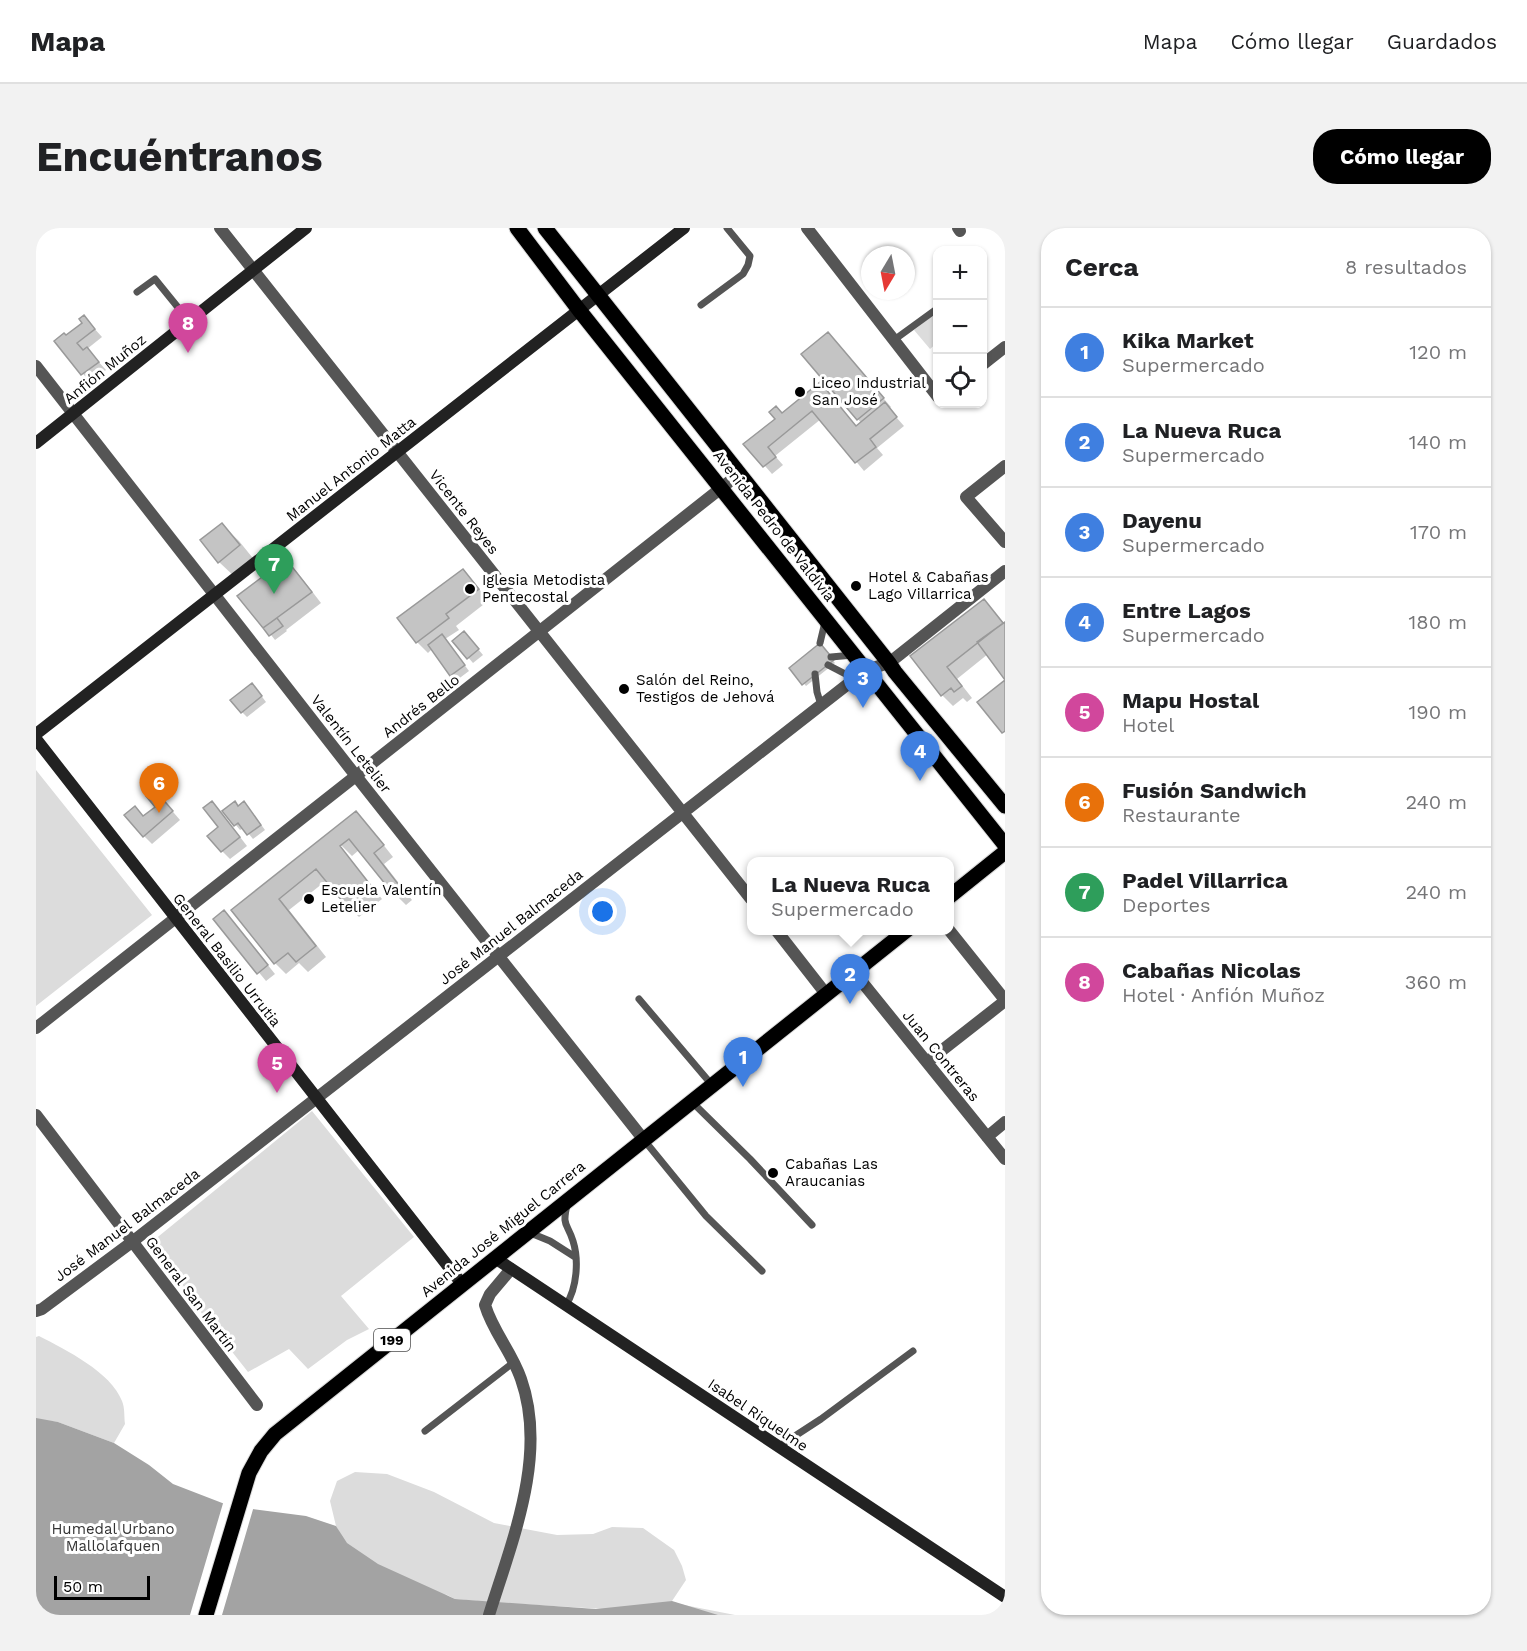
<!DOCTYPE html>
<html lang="es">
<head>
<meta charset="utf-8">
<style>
  body { margin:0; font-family:"Work Sans",sans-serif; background:#f2f2f2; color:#202124 }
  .controls { position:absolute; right:18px; top:18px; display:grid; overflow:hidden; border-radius:12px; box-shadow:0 2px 4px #0004 }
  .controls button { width:54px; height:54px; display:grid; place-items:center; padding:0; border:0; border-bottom:2px solid #e0e0e0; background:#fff; color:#202124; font:30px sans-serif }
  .compass { position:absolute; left:825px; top:18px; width:54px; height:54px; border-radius:50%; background:#fff; box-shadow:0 2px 4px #0004; rotate:190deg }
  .scale { position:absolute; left:18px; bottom:15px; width:96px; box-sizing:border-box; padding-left:6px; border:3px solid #000; border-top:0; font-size:16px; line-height:21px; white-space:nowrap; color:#000; -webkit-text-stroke:4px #fff; paint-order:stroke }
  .you { position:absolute; left:567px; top:684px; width:21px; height:21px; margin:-15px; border:4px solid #fff; border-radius:50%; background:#1a73e8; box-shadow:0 0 0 9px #1a73e833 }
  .badge { display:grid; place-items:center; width:39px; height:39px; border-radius:50%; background:#000; color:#fff; font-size:20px; font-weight:700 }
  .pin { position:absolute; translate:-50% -50px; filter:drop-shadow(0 2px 3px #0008) }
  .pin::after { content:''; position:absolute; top:32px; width:21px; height:18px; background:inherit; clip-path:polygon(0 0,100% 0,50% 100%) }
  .popup { position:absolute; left:711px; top:629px; width:207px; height:78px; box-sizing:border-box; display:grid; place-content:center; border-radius:12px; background:#fff; filter:drop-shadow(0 2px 4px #0005); font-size:20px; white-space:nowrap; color:#757577 }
  .popup b { font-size:22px; color:#202124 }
  .popup::after { content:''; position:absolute; left:50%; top:100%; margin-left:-12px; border:12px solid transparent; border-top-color:#fff }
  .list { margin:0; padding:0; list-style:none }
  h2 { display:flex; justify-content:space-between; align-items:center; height:78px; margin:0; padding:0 24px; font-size:26px }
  h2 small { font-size:20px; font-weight:400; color:#757577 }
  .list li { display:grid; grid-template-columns:39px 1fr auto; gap:18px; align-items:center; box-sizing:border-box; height:90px; padding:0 24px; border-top:2px solid #e0e0e0 }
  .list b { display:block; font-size:22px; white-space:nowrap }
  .list p { margin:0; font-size:20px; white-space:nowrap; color:#757577 }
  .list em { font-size:20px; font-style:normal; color:#757577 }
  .icon { flex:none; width:33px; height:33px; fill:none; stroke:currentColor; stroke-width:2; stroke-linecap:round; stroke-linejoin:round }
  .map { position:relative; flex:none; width:969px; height:1387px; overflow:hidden; border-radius:24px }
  header { display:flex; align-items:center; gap:36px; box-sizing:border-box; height:84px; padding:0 30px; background:#fff; border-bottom:2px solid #e0e0e0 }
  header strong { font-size:28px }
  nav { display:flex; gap:33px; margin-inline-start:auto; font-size:21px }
  .intro { display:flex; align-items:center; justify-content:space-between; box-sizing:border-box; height:144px; padding:0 36px }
  h1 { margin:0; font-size:42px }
  .button { padding:15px 27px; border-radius:24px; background:#000; color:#fff; font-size:21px; font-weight:700 }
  main { display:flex; gap:36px; padding:0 36px }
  aside { flex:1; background:#fff; border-radius:24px; box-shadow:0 2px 4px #0004 }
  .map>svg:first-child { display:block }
</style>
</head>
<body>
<header>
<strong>Mapa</strong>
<nav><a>Mapa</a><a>Cómo llegar</a><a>Guardados</a></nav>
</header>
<div class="intro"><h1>Encuéntranos</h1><a class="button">Cómo llegar</a></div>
<main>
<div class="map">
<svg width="969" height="1387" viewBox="0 0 969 1387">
  <rect width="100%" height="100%" fill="#fff"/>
  <path fill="#dcdcdc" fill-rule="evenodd" d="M901 84V115L894 121 878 102Z
    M0 542 116 687 0 778Z
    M276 883 378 1009 305 1068 333 1101 311 1112 272 1141 253 1121 212 1144 112 1017Z
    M3 1108C30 1122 75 1144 86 1173 89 1180 88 1189 89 1196L78 1215 22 1194 13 1193 117 1243 161 1273 245 1291 309 1314 300 1298 294 1273 301 1253 319 1244 351 1246 398 1264 458 1295 521 1307 557 1306 576 1299 607 1300 638 1322 646 1338 650 1352 636 1373 633 1374 699 1387H562L568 1381 484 1376 500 1387H0V1109ZM409 1366 419 1371 476 1376 431 1382Z"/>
  <path fill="#a3a3a3" d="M0 1190 22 1194 78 1215 113 1237 137 1256 194 1278 270 1288 300 1298 311 1315 342 1336 419 1371 560 1381 636 1373 682 1387H0Z"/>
  <path fill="#fff" d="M188 1272 195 1275 218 1278 186 1387H154Z"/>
  <path fill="#0003" d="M48 89 66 109 51 121 70 142 54 154 20 114 30 109 48 95Z
    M792 106 855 179 853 181 868 198 841 220 847 227 828 243 785 191 739 228 747 237 736 246 710 216 784 156 821 199 825 195 822 191Z
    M186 297 203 313 220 334 200 350 183 334Z
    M250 333 261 344 285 375 250 402 251 403 239 412 204 368Z
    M427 343 438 354 452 373 420 398 423 402 409 411 433 443 421 452 396 421 392 425 381 414Z
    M948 373 969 396V449L952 426 921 451 936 470 931 474 927 470 917 478 906 467 876 429Z
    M433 410 447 427 437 435 418 413Z
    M784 417 799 435 770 458 755 440Z
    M221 462 230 474 211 489 206 484Z
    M126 571 144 592 116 616 108 608V589L121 579Z
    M202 579 213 580 229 602 217 611 208 600 204 602 188 583Z
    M184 583 211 618 194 631 186 623Z
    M320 585 331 596 357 629 348 636 376 672 370 677 359 666 323 622 316 628 302 614V618L314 631 346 671 323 689 312 678 291 652 253 682 290 729 272 744 263 735 250 746 239 735 197 682Z
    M179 691 196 692 239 746 230 753Z"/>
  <path fill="#c4c4c4" stroke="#999" stroke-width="1.5" d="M48 87 59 101 41 115 47 122 51 119 63 134 45 147 18 113 28 105 30 107 46 95 43 91Z
    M792 104 848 170 821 192 765 126Z
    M784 154 820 198 849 174 861 189 834 211 840 219 819 235 776 183 732 219 740 229 727 239 707 216 739 191 733 184 740 178 746 185Z
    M186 295 204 317 182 335 164 312Z
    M250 331 276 364 227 400 201 368Z
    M427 341 443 361 410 386 413 390 380 415 361 390Z
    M948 371 967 395 911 439 926 458 918 464 915 460 905 468 874 428Z
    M241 390 247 398 233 408 227 400Z
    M969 394V452L941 414Z
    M428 403 443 421 431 431 416 413Z
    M406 406 429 437 414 448 392 417Z
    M784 415 798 432 766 457 753 440Z
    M969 452V503L966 505 941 474Z
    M216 455 226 468 205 485 194 472Z
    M118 561 137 583 107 609 88 587 99 578 107 588 119 579 110 568Z
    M176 573 204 609 185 624 171 608 182 599 167 580Z
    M199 573 202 578 208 573 225 597 211 607 202 595 198 598 186 583Z
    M320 583 348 617 338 625 366 661 358 667 313 611 304 618 336 659 311 679 280 641 243 671 280 718 260 734 252 725 238 736 195 682Z
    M188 682 232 737 221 746 177 691Z"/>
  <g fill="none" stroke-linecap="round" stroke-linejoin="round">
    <defs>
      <path id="primary" d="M481 0 543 82 969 617
        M509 0 853 435 859 444 969 578
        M913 669 969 624
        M170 1387 213 1245 225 1223 239 1206 871 702"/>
    </defs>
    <use href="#primary" stroke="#dbdbdb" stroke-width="17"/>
    <path stroke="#555" stroke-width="7" d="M101 64 119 51 153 93
      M665 77 707 46 712 37 714 28 691 0
      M858 112 902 80
      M784 415 789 394
      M795 429 817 427
      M792 437 819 451
      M779 446 781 464 785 477
      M603 771 676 857
      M656 874 714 931 776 997
      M608 912 670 988 726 1043
      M492 1004 514 1013 539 1029
      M530 1077C541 1060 543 1032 537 1013 531 994 526 999 531 977
      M389 1203 478 1134
      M742 1219 785 1191 877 1123"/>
    <path stroke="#555" stroke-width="12" d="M184 0 715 671
      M771 0 902 169
      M922 0 924 3
      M946 137 969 119
      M0 138 320 548 608 912
      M969 238 930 269 969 314
      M740 702 790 766
      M913 702 969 772
      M818 744 969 931
      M0 800 703 246
      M891 834 969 773
      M0 887 221 1177
      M951 909 969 894
      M0 1083 6 1081 96 1014 830 442 853 435 969 343
      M453 1387C476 1313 512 1227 485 1151 476 1124 457 1104 449 1077L454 1066 475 1041"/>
    <path stroke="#222" stroke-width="12" d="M0 215 270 0
      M0 506 648 0
      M0 511 426 1056
      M459 1030 969 1369"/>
    <use href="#primary" stroke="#000" stroke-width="15"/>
  </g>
  <g fill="#000" stroke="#fff" stroke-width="2">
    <circle cx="764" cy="164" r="6"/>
    <circle cx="820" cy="358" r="6"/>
    <circle cx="434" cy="361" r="6"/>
    <circle cx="588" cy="461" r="6"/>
    <circle cx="273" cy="671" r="6"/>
    <circle cx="737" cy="945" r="6"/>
  </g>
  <g text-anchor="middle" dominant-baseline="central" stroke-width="6" stroke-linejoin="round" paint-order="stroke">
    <rect fill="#fff" stroke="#4c4c4c" stroke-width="1.5" x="338" y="1101" width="36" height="22" rx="4.5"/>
    <g font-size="14" font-weight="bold" fill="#000">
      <text x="356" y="1112">199</text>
    </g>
    <g font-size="15" fill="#000" stroke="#fff">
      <text transform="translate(69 141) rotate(-39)">Anfión Muñoz</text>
      <text transform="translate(315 241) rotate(-38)">Manuel Antonio Matta</text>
      <text transform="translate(428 284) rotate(52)">Vicente Reyes</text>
      <text transform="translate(738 298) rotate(52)">Avenida Pedro de Valdivia</text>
      <text transform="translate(385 478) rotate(-38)">Andrés Bello</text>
      <text transform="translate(315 516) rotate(52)">Valentín Letelier</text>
      <text transform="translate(475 699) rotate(-38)">José Manuel Balmaceda</text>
      <text transform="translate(191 732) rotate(52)">General Basilio Urrutia</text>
      <text transform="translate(905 828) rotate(51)">Juan Contreras</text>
      <text transform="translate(91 997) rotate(-37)">José Manuel Balmaceda</text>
      <text transform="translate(467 1001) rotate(-39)">Avenida José Miguel Carrera</text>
      <text transform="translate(155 1066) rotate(53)">General San Martín</text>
      <text transform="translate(722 1187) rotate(34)">Isabel Riquelme</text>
    </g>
    <g font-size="15" fill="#000" stroke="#fff" text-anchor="start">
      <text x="776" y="155">Liceo Industrial<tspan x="776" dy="17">San José</tspan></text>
      <text x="832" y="349">Hotel &amp; Cabañas<tspan x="832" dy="17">Lago Villarrica</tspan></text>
      <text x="446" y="352">Iglesia Metodista<tspan x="446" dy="17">Pentecostal</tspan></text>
      <text x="600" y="452">Salón del Reino,<tspan x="600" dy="17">Testigos de Jehová</tspan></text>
      <text x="285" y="662">Escuela Valentín<tspan x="285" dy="17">Letelier</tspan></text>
      <text x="749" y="936">Cabañas Las<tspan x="749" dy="17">Araucanias</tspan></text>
    </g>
    <g font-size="15" fill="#333" stroke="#fff">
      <text x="77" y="1301">Humedal Urbano<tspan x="77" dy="17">Mallolafquen</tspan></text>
    </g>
  </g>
</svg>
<div class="controls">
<button>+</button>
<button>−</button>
<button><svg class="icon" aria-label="locate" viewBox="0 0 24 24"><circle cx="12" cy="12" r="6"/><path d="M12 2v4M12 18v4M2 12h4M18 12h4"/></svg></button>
</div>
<svg class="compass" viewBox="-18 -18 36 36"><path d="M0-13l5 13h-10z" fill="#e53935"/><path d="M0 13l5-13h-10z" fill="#757577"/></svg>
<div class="scale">50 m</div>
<div class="you"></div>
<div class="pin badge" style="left:707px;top:859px;background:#3f7fe0">1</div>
<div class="pin badge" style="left:814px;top:776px;background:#3f7fe0">2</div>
<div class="popup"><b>La Nueva Ruca</b>Supermercado</div>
<div class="pin badge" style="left:827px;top:480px;background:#3f7fe0">3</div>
<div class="pin badge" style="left:884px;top:553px;background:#3f7fe0">4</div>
<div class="pin badge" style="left:241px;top:865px;background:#d1479c">5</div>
<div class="pin badge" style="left:123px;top:585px;background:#e8710a">6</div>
<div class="pin badge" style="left:238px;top:366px;background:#2e9e5b">7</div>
<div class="pin badge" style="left:152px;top:125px;background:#d1479c">8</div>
</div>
<aside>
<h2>Cerca<small>8 resultados</small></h2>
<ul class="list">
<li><span class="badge" style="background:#3f7fe0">1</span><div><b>Kika Market</b><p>Supermercado</p></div><em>120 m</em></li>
<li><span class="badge" style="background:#3f7fe0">2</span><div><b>La Nueva Ruca</b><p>Supermercado</p></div><em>140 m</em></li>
<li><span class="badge" style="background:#3f7fe0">3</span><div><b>Dayenu</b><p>Supermercado</p></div><em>170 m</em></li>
<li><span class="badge" style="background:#3f7fe0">4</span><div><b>Entre Lagos</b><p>Supermercado</p></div><em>180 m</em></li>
<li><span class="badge" style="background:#d1479c">5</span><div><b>Mapu Hostal</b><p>Hotel</p></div><em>190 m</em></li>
<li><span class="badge" style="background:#e8710a">6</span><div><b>Fusión Sandwich</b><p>Restaurante</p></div><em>240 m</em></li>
<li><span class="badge" style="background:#2e9e5b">7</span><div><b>Padel Villarrica</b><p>Deportes</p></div><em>240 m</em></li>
<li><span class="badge" style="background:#d1479c">8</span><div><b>Cabañas Nicolas</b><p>Hotel · Anfión Muñoz</p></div><em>360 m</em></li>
</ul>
</aside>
</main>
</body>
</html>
